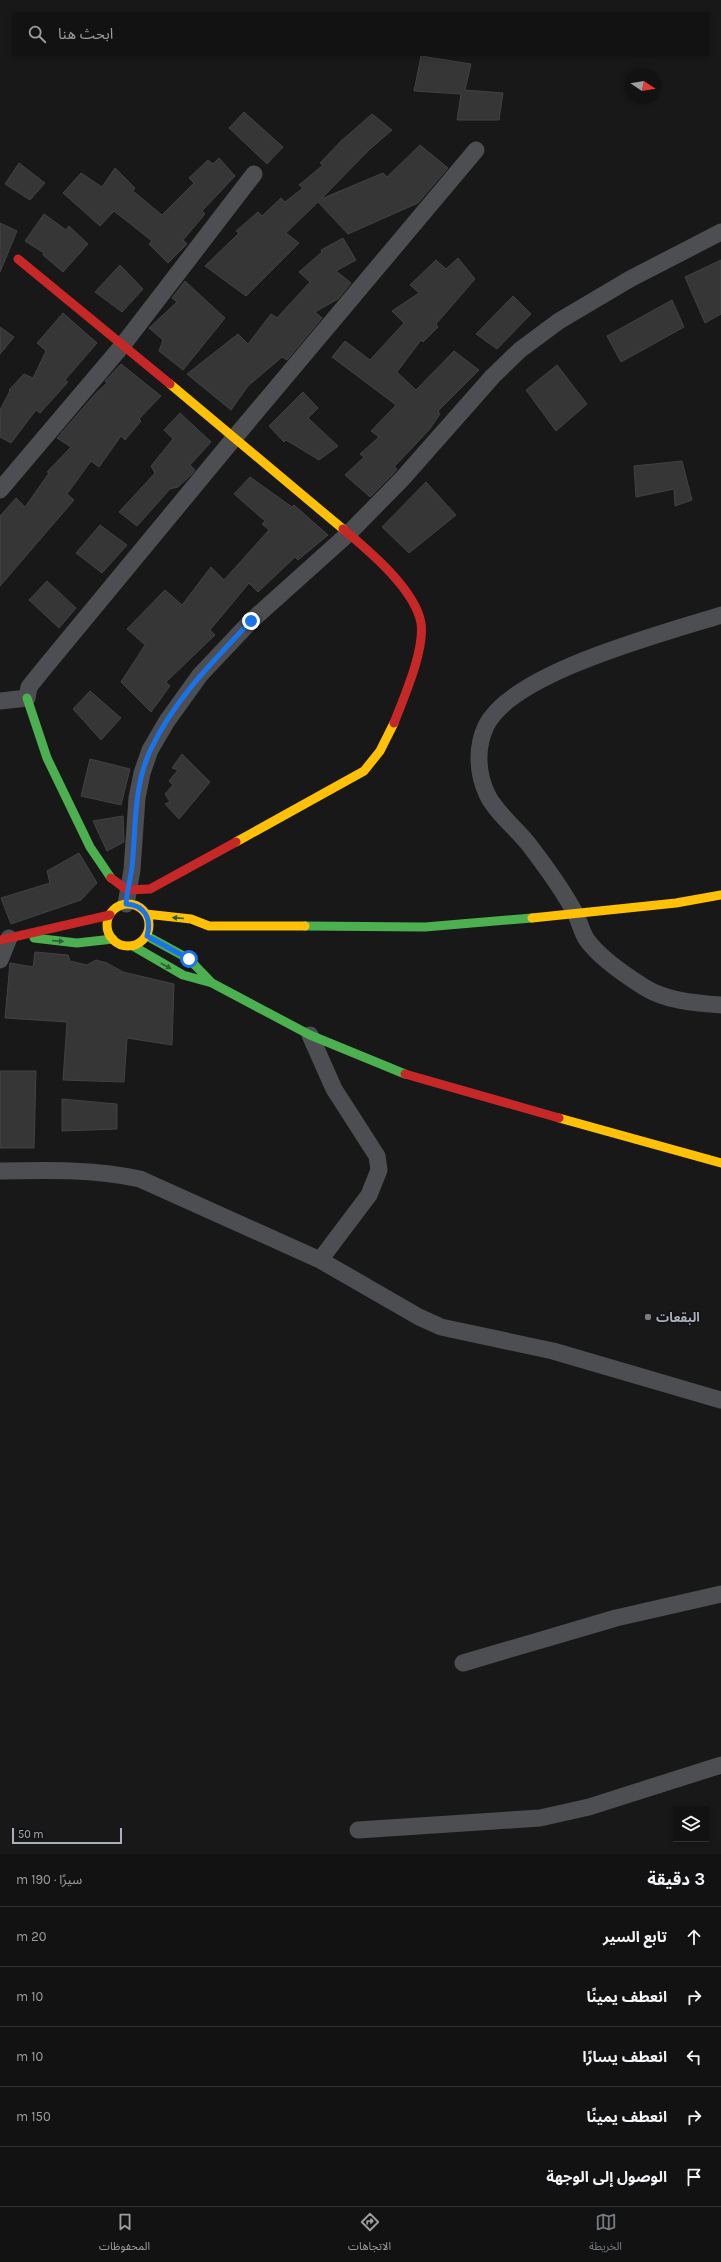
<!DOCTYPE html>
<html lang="ar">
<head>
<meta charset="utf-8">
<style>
  body { margin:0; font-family:Karla,"Noto Sans Arabic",sans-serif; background:#1b1b1b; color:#f1f3f6; direction:rtl }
  .controls { position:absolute; right:12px; bottom:12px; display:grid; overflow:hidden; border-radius:0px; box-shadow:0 2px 6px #0003 }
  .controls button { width:36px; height:36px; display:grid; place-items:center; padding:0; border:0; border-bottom:1px solid #313232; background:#121212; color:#f1f3f6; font:20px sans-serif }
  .compass { position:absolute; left:625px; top:68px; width:36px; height:36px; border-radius:50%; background:#121212; box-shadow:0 2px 6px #0003; rotate:102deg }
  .scale { position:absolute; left:12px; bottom:10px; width:110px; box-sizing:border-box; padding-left:4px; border:2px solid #a9b0b9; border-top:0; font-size:11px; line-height:14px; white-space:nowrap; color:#a9b0b9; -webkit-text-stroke:3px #121214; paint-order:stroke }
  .stop { position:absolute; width:12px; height:12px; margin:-9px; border:3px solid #1a73e8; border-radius:50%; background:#fff }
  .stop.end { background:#1a73e8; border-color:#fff; box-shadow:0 1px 4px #0008 }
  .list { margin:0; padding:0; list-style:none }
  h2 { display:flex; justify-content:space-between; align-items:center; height:52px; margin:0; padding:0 16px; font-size:17px }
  h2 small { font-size:13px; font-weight:400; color:#9c9e9f }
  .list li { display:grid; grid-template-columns:26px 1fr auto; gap:12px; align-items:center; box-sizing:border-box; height:60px; padding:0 16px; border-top:1px solid #313232 }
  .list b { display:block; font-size:15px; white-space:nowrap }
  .list em { font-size:13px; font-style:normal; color:#9c9e9f }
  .icon { flex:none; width:22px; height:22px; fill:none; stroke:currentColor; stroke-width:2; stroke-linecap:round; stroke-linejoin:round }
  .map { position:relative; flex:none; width:721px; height:1854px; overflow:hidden; direction:ltr }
  .search { position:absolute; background:#121212; box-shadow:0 2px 6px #0003; left:12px; right:12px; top:12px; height:44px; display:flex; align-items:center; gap:10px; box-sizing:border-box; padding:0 14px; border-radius:0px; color:#9c9e9f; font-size:15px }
  .sheet { height:352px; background:#121212 }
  nav { display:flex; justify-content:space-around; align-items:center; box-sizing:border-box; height:56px; border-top:1px solid #313232; background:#121212; font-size:11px; color:#9c9e9f }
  nav a { display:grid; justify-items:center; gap:2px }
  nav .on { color:#767b81 }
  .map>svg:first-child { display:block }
</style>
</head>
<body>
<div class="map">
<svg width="721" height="1854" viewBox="0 0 721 1854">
  <rect width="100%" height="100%" fill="#181818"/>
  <path fill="#363637" stroke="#404244" d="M421 56 471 64 465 90 503 93 499 120H457L461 94 414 91Z
    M244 112 283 147 267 164 229 128Z
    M372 114 392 130 369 150 321 199 383 173 387 177 420 145 448 168 418 203 348 234 318 202 286 233 299 243 246 296 205 266 239 233 236 231 258 212 262 216 281 198 285 202 303 188 299 185 323 165 320 163 340 142Z
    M219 158 235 176 202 211 205 214 183 240 187 244 168 263 149 244 152 241 114 211 100 226 63 193 81 173 102 187 115 168 135 188 133 191 162 215 194 183 189 178 208 160 213 164Z
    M19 163 45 183 30 200 5 184Z
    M44 214 66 230 69 226 88 244 63 272 43 255 44 253 25 241Z
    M0 223 17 231 0 272Z
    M343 238 356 260 336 271 351 283 338 299 315 312 322 318 287 360 282 357 248 386 231 410 187 374 238 334 248 344 271 314 277 318 310 282 299 272 322 252 321 250Z
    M458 258 475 279 436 324 438 327 423 342 421 340 397 372 416 390 454 351 479 370 438 411 440 414 429 430 394 467 397 469 393 474 370 497 345 475 364 457 360 454 379 437 371 431 396 405 332 357 345 341 370 360 404 323 392 311 419 293 410 285 436 260 446 269Z
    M721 260V314L705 323 685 277Z
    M120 265 143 289 122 312 95 292Z
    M185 281 225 318 183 370 159 351 163 340 149 328 177 302 172 298Z
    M513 296 531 314 497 349 476 334Z
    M672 300 684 327 621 362 607 336Z
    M63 313 97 343 65 380 68 382 40 413 36 410 11 443 0 437V410L10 391 9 390 24 374 33 378 46 351 37 343Z
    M0 327 14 337 0 354Z
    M121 364 161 396 139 419 141 421 125 440 121 436 99 467 91 461 67 494 74 500 0 586V516L16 498 25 507 49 473 47 472 71 447 57 438 96 393 107 383 105 381Z
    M557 365 587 404 556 431 526 390Z
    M303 392 318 408 308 418 338 446 319 460 286 440 284 442 269 426Z
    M180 413 211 442 190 465 195 470 191 475 178 487 170 489 137 526 119 512 155 473 151 466 173 439 164 430Z
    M682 461 692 500 675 506 674 489 636 497 634 466Z
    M250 477 292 507 294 505 328 535 298 560 295 557 258 592 249 583 210 630 215 635 166 682 170 686 151 712 121 682 145 645 127 629 165 590 182 605 211 567 224 580 269 530 262 524 265 521 234 494Z
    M426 482 456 515 409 553 382 527Z
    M100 525 127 545 102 573 76 553Z
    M47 581 76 608 59 628 29 600Z
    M90 691 121 718 101 740 73 709Z
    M182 754 210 782 179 819 165 804 170 802 165 794 173 785 169 781 178 770 172 768Z
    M90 759 130 769 121 805 81 796Z
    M123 816 124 842 107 851 93 821Z
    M79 853 97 883 81 900 11 924 1 898 50 883 47 871Z
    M35 952 68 955 70 961 87 965 96 960 107 963 123 972 174 984 172 1045 127 1038 124 1082 63 1080 67 1022 5 1018 10 963 33 967Z
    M0 1071H36L34 1148H0Z
    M62 1099 117 1104V1129L62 1131Z"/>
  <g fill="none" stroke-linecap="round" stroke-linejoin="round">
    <path stroke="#4c4e51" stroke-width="17" d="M0 490 122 346 254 174
      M721 615C665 633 512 672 486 726 476 747 477 773 487 794 495 812 518 830 530 846 546 867 564 891 576 915 580 923 582 933 587 940 600 958 625 975 644 987 666 1001 695 1003 721 1005
      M0 701 27 698 29 687 41 672 235 437 476 150
      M126 904 132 870 137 798 142 773 150 750 167 721 200 675 251 621 348 534 402 479 493 376 520 350 559 321 630 279 721 232
      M0 960 9 938
      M310 1035 334 1089 377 1156 379 1170 369 1195 320 1260
      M0 1171C47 1170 94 1169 140 1179L320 1260 419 1317 441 1327 553 1351 721 1400
      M463 1663 616 1618 721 1594
      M358 1830 540 1818 589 1807 721 1765"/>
    <path stroke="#4caf50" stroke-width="9" d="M27 698 47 758 90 847 111 878
      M305 926 425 927 532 918
      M147 936 189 959 212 983
      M34 938 77 943 113 939
      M133 946 183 975 212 983 310 1035 405 1074"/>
    <path stroke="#ffc107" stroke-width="9" d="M170 384 343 529
      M236 842 364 771 380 751 394 723
      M107 925a21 21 0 1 1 42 0a21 21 0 1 1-42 0Z
      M146 914 191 919 209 926H305
      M532 918 676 903 721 895
      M559 1118 721 1163"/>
    <path stroke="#c62828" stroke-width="9" d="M18 259 170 384
      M343 529C368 550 415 589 421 623 425 650 404 697 394 723
      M111 878 127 890 150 889 236 842
      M0 940 110 915
      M405 1074 559 1118"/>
  </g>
  <defs><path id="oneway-solid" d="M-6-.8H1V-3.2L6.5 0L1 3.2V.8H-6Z"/></defs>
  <g fill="#2f6032">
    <use href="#oneway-solid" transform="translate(178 918) rotate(-175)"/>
    <use href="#oneway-solid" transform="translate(58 941) rotate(5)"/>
    <use href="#oneway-solid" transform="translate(166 966) rotate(28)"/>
  </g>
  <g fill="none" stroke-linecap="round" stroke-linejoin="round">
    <path stroke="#1a73e8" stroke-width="5" d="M189 959 147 936C152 919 145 905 126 904 127 892 130 880 132 868 136 829 133 786 151 749 174 700 214 660 251 621"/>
  </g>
  <circle fill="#767b81" stroke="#121214" stroke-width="1.5" cx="648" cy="1317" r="4"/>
  <g text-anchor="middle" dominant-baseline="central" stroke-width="3" stroke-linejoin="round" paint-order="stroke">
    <g font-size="13" font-weight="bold" fill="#a9b0b9" stroke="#121214" text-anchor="start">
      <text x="656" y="1317">البقعات</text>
    </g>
  </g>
</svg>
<div class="controls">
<button><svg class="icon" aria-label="layers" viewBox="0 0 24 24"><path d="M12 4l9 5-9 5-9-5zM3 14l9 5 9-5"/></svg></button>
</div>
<svg class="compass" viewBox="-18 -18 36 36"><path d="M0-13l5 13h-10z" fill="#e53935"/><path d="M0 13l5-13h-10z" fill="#9c9e9f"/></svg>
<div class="scale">50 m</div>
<div class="stop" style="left:189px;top:959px"></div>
<div class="stop end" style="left:251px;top:621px"></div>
<div class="search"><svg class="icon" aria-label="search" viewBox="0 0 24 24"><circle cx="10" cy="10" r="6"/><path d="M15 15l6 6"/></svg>ابحث هنا</div>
</div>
<section class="sheet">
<h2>3 دقيقة<small>سيرًا · 190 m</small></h2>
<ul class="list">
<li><svg class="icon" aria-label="ahead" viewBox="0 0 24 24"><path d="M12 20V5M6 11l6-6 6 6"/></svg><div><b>تابع السير</b></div><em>20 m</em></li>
<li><svg class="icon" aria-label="right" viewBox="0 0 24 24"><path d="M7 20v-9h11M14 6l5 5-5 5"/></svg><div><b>انعطف يمينًا</b></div><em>10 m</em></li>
<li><svg class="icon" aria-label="left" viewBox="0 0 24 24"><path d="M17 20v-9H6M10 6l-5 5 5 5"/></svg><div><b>انعطف يسارًا</b></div><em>10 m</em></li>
<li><svg class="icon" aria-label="right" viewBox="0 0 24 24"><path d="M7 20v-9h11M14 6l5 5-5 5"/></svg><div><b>انعطف يمينًا</b></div><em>150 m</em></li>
<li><svg class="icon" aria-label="arrive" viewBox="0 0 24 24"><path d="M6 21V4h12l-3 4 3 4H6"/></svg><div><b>الوصول إلى الوجهة</b></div></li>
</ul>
</section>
<nav>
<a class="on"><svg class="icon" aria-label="map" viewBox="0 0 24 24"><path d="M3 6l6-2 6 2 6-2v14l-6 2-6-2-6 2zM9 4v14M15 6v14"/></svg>الخريطة</a>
<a><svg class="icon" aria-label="directions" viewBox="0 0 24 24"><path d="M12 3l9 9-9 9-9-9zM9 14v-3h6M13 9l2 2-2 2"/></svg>الاتجاهات</a>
<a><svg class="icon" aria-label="saved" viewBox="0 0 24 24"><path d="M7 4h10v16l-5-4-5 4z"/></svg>المحفوظات</a>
</nav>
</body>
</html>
